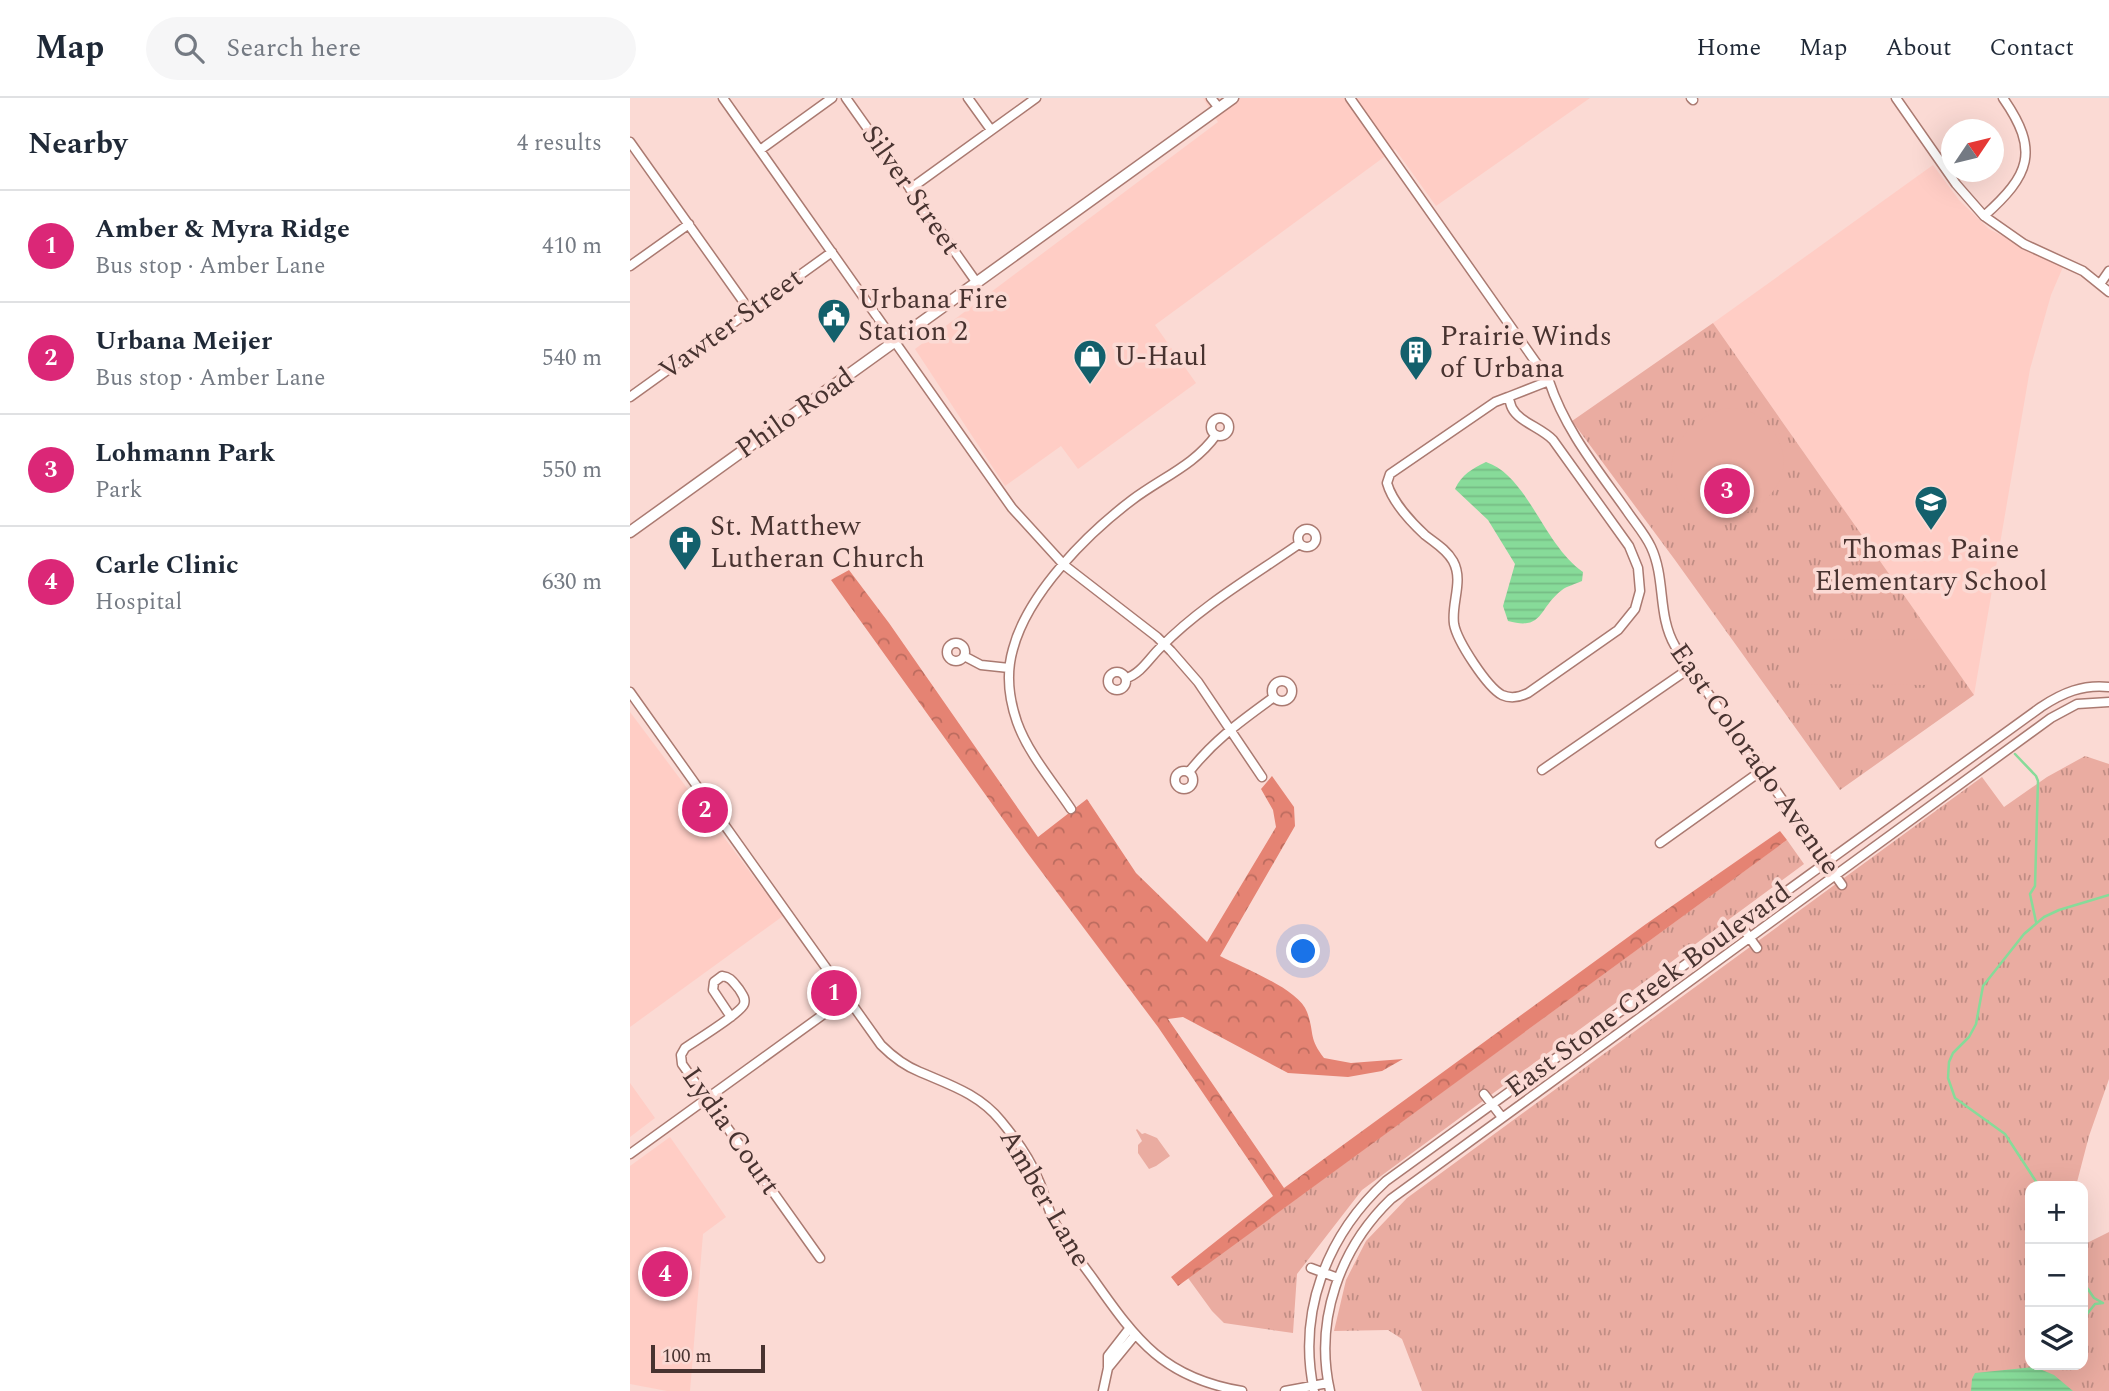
<!DOCTYPE html>
<html lang="en">
<head>
<meta charset="utf-8">
<style>
  body { margin:0; font-family:Spectral,serif; background:#f6f6f7; color:#1f2937 }
  .controls { position:absolute; right:21px; bottom:21px; display:grid; overflow:hidden; border-radius:14px; box-shadow:0 7px 28px #0002 }
  .controls button { width:63px; height:63px; display:grid; place-items:center; padding:0; border:0; border-bottom:2px solid #e0e1e3; background:#fff; color:#1f2937; font:35px sans-serif }
  .compass { position:absolute; left:1311px; top:21px; width:63px; height:63px; border-radius:50%; background:#fff; box-shadow:0 7px 28px #0002; rotate:55deg }
  .scale { position:absolute; left:21px; bottom:18px; width:114px; box-sizing:border-box; padding-left:7px; border:4px solid #483330; border-top:0; font-size:19px; line-height:24px; white-space:nowrap; color:#483330; -webkit-text-stroke:5px #fbdad4; paint-order:stroke }
  .you { position:absolute; left:674px; top:854px; width:24px; height:24px; margin:-18px; border:5px solid #fff; border-radius:50%; background:#1a73e8; box-shadow:0 0 0 10px #1a73e833 }
  .badge { display:grid; place-items:center; width:46px; height:46px; border-radius:50%; background:#db2777; color:#fff; font-size:23px; font-weight:700 }
  .pin { position:absolute; translate:-50% -50%; border:4px solid #fff; box-shadow:0 2px 7px #0006 }
  .list { margin:0; padding:0; list-style:none }
  h2 { display:flex; justify-content:space-between; align-items:center; height:91px; margin:0; padding:0 28px; font-size:30px }
  h2 small { font-size:23px; font-weight:400; color:#747a83 }
  .list li { display:grid; grid-template-columns:46px 1fr auto; gap:21px; align-items:center; box-sizing:border-box; height:112px; padding:0 28px; border-top:2px solid #e0e1e3 }
  .list b { display:block; font-size:26px; white-space:nowrap }
  .list p { margin:0; font-size:23px; white-space:nowrap; color:#747a83 }
  .list em { font-size:23px; font-style:normal; color:#747a83 }
  .icon { flex:none; width:38px; height:38px; fill:none; stroke:currentColor; stroke-width:2; stroke-linecap:round; stroke-linejoin:round }
  .map { position:relative; flex:none; width:1479px; height:1293px; overflow:hidden }
  header { display:flex; align-items:center; gap:42px; box-sizing:border-box; height:98px; padding:0 35px; background:#fff; border-bottom:2px solid #e0e1e3 }
  header strong { font-size:33px }
  nav { display:flex; gap:38px; margin-inline-start:auto; font-size:24px }
  .search { width:490px; height:63px; background:#f6f6f7; display:flex; align-items:center; gap:18px; box-sizing:border-box; padding:0 24px; border-radius:38px; color:#747a83; font-size:26px }
  main { display:flex }
  aside { flex:1; background:#fff }
  .map>svg:first-child { display:block }
</style>
</head>
<body>
<header>
<strong>Map</strong>
<div class="search"><svg class="icon" aria-label="search" viewBox="0 0 24 24"><circle cx="10" cy="10" r="6"/><path d="M15 15l6 6"/></svg>Search here</div>
<nav><a>Home</a><a>Map</a><a>About</a><a>Contact</a></nav>
</header>
<main>
<aside>
<h2>Nearby<small>4 results</small></h2>
<ul class="list">
<li><span class="badge">1</span><div><b>Amber &amp; Myra Ridge</b><p>Bus stop · Amber Lane</p></div><em>410 m</em></li>
<li><span class="badge">2</span><div><b>Urbana Meijer</b><p>Bus stop · Amber Lane</p></div><em>540 m</em></li>
<li><span class="badge">3</span><div><b>Lohmann Park</b><p>Park</p></div><em>550 m</em></li>
<li><span class="badge">4</span><div><b>Carle Clinic</b><p>Hospital</p></div><em>630 m</em></li>
</ul>
</aside>
<div class="map">
<svg width="1479" height="1293" viewBox="0 0 1479 1293">
  <defs>
    <pattern id="grass-tufts" width="24" height="20" patternUnits="userSpaceOnUse" patternTransform="scale(1.75)"><rect width="24" height="20" fill="#eaaca1"/><path d="M3 7l-1-3M5 7V3M7 7l1-3M15 17l-1-3M17 17v-4M19 17l1-3" fill="none" stroke="#c08d84"/></pattern>
    <pattern id="forest-crowns" width="20" height="18" patternUnits="userSpaceOnUse" patternTransform="scale(1.75)"><rect width="20" height="18" fill="#e58373"/><path d="M2 6a3 3 0 1 1 6 0M12 15a3 3 0 1 1 6 0" fill="none" stroke="#bc6c5f"/></pattern>
    <pattern id="water-rules" width="6" height="5" patternUnits="userSpaceOnUse" patternTransform="scale(1.75)"><rect width="6" height="5" fill="#87db99"/><path d="M0 2.5h6" fill="none" stroke="#76bc84"/></pattern>
  </defs>
  <rect width="100%" height="100%" fill="#fbdad4"/>
  <path fill="#ffcdc5" d="M573 0H960L806 108 765 51 525 227 566 285 448 371 431 348 375 388 285 251 588 24Z
    M1303 67 1329 102 1359 131 1433 169 1421 197 1400 271 1344 597 1083 225Z
    M0 614 153 818 0 929Z
    M0 985 25 1020 0 1039Z
    M40 1039 96 1119 73 1136 60 1293H37L0 1286V1068Z"/>
  <path fill="url(#grass-tufts)" d="M1083 225 1344 597 1210 692 1045 462 942 323Z
    M1455 658 1479 666V981L1459 1038 1446 1088H1400V1267H1453V1147L1479 1134V1293H792L772 1241 758 1232 704 1233 716 1182 736 1143 777 1100 1352 679 1374 709 1417 679Z
    M1157 742 1174 766 732 1092 667 1176 663 1235 594 1225 582 1213 558 1180Z"/>
  <path fill="url(#forest-crowns)" d="M219 472 259 525 408 739 457 701 506 775 577 844 646 729 643 712 631 691 642 678 664 709 665 728 590 858C613 870 669 891 677 914 685 936 678 939 694 960L721 965 773 961 752 973 718 979 658 975 553 919 538 921 654 1090 1016 826 1150 733 1157 742 548 1188 541 1179 643 1098 528 929 396 753 201 482Z"/>
  <path fill="#eaaca1" d="M1095 310C1102 311 1110 310 1116 312 1143 322 1162 354 1150 382 1137 410 1093 435 1065 411 1019 373 1048 326 1095 310Z
    M1169 541 1300 542V587L1169 586Z
    M507 1031 512 1036 515 1035 527 1040 540 1058 526 1068 519 1071 508 1055V1047L512 1043 506 1032Z"/>
  <path fill="url(#water-rules)" d="M856 364C898 378 913 446 953 474L952 483C946 486 937 488 932 492 908 510 914 533 878 523L873 508 885 466 858 422 825 391C832 376 842 371 856 364Z
    M1405 1269 1424 1277 1443 1293H1341L1342 1281 1345 1275Z"/>
  <g fill="none" stroke-linecap="round" stroke-linejoin="round">
    <path stroke="#87db99" stroke-width="2.5" d="M1385 656 1406 678 1408 683 1405 788 1400 796 1406 824
      M1409 1088 1375 1036 1325 1000 1318 980 1319 964 1323 955 1339 939 1346 926 1353 888 1394 836 1414 819 1429 812 1479 797
      M1453 1184 1464 1200 1473 1205
      M1453 1221 1465 1206 1473 1205"/>
    <defs>
      <path id="minor" d="M93 0 382 410 434 467 527 539 541 553 568 584 632 679
        M216 0 347 185
        M338 0 361 32
        M581 0 589 10
        M720 0 919 283C935 332 968 372 997 413 1005 425 1015 436 1021 449 1036 481 1027 517 1045 548L1212 787
        M1061 0 1063 2
        M1266 0 1326 86 1354 118 1394 146 1453 173 1479 194
        M0 44 120 213
        M130 52 202 0
        M280 91 406 0
        M1354 118C1400 77 1410 53 1373 0
        M0 168 59 126
        M1470 186 1479 173
        M0 299 202 154
        M878 299C880 302 880 306 882 310 889 324 912 330 923 342L999 448 1008 470 1010 493 1005 511 988 532 898 595C890 599 881 601 872 597 857 589 827 543 824 526 821 505 834 483 823 463 816 451 805 445 795 437 781 424 762 403 757 385L760 376 865 304Z
        M878 299 919 283
        M581 329a9 9 0 1 1 18 0a9 9 0 1 1-18 0Z
        M668 440a9 9 0 1 1 18 0a9 9 0 1 1-18 0Z
        M317 554a9 9 0 1 1 18 0a9 9 0 1 1-18 0Z
        M334 558 351 567 379 570
        M478 583a9 9 0 1 1 18 0a9 9 0 1 1-18 0Z
        M496 580C511 576 520 559 531 549 571 508 623 478 669 446
        M642 593a10 10 0 1 1 20 0a10 10 0 1 1-20 0Z
        M0 594 251 947C262 958 275 968 290 974 320 987 349 996 371 1023 385 1040 400 1060 408 1081 415 1095 417 1111 425 1125 436 1145 451 1164 464 1182 507 1243 534 1280 612 1293
        M912 672 1060 570
        M545 682a9 9 0 1 1 18 0a9 9 0 1 1-18 0Z
        M559 674C584 642 611 623 644 599
        M441 711C423 684 398 655 387 624 379 601 376 575 383 551 398 495 457 436 502 402 531 380 565 367 586 337
        M1030 745 1131 673
        M1110 826 1127 850
        M101 919 83 892 84 884 92 878C101 879 103 884 109 891 112 896 116 900 114 906 111 915 65 943 55 950L51 957 52 966 190 1160
        M854 996 871 1018
        M0 1056 216 900
        M681 1170 708 1180
        M478 1270 505 1237
        M473 1293 478 1270V1258L499 1231
        M655 1293 698 1285
        M684 1293C667 1214 697 1137 756 1083L1411 609C1432 595 1453 586 1479 589
        M700 1293C684 1222 710 1150 761 1101L1421 620 1447 606 1479 604"/>
      <path id="major" d="M0 434 603 0"/>
    </defs>
    <use href="#minor" stroke="#aa7a71" stroke-width="11"/>
    <use href="#major" stroke="#aa7a71" stroke-width="13"/>
    <use href="#minor" stroke="#fff" stroke-width="8"/>
    <use href="#major" stroke="#fff" stroke-width="10"/>
  </g>
  <defs>
    <symbol id="civic-pin" viewBox="-11 -11 22 30"><path d="M0 17L-7.5 6A9.5 9.5 0 1 1 7.5 6Z" fill="#13606c" stroke="#fbdad4"/><path d="M-.6-6.5H3V-4.5H.6V-3L4-1V1h2V6H-6V1h2V-1L-.6-3ZM-1.2 2.5V6h2.4V2.5Z" fill="#fff"/></symbol>
    <symbol id="building-pin" viewBox="-11 -11 22 30"><path d="M0 17L-7.5 6A9.5 9.5 0 1 1 7.5 6Z" fill="#13606c" stroke="#fbdad4"/><path d="M-4-6H4V6H1V3H-1V6H-4ZM-2.5-4.3h1.7v1.8h-1.7ZM.8-4.3h1.7v1.8H.8ZM-2.5-1h1.7V.8h-1.7ZM.8-1h1.7V.8H.8Z" fill="#fff"/></symbol>
    <symbol id="shop-pin" viewBox="-11 -11 22 30"><path d="M0 17L-7.5 6A9.5 9.5 0 1 1 7.5 6Z" fill="#13606c" stroke="#fbdad4"/><path d="M-5-2.5h2.3a2.7 3.5 0 0 1 5.4 0H5L5.5 6h-11ZM-1.5-2.5h3a1.5 2.3 0 0 0-3 0Z" fill="#fff"/></symbol>
    <symbol id="school-pin" viewBox="-11 -11 22 30"><path d="M0 17L-7.5 6A9.5 9.5 0 1 1 7.5 6Z" fill="#13606c" stroke="#fbdad4"/><path d="M0-5L7-2L0 1L-7-2ZM-4 1L0 2.5L4 1V4Q0 6-4 4Z" fill="#fff"/></symbol>
    <symbol id="church-pin" viewBox="-11 -11 22 30"><path d="M0 17L-7.5 6A9.5 9.5 0 1 1 7.5 6Z" fill="#13606c" stroke="#fbdad4"/><path d="M-1.2-6h2.4v3.5h3.3v2.4h-3.3V6h-2.4V-.1h-3.3v-2.4h3.3Z" fill="#fff"/></symbol>
  </defs>
  <g fill-rule="evenodd">
    <use href="#civic-pin" x="185" y="198" width="38" height="52"/>
    <use href="#building-pin" x="767" y="235" width="38" height="52"/>
    <use href="#shop-pin" x="441" y="239" width="38" height="52"/>
    <use href="#school-pin" x="1282" y="385" width="38" height="52"/>
    <use href="#church-pin" x="36" y="425" width="38" height="52"/>
  </g>
  <g text-anchor="middle" dominant-baseline="central" stroke-width="7" stroke-linejoin="round" paint-order="stroke">
    <g font-size="28" fill="#483330" stroke="#fbdad4">
      <text transform="translate(281 92) rotate(55)">Silver Street</text>
      <text transform="translate(101 226) rotate(-36)">Vawter Street</text>
      <text transform="translate(165 315) rotate(-35)">Philo Road</text>
      <text transform="translate(1125 661) rotate(55)">East Colorado Avenue</text>
      <text transform="translate(1018 892) rotate(-36)">East Stone Creek Boulevard</text>
      <text transform="translate(101 1033) rotate(55)">Lydia Court</text>
      <text transform="translate(415 1100) rotate(60)">Amber Lane</text>
    </g>
    <g font-size="28" fill="#483330" stroke="#fbdad4" text-anchor="start">
      <text x="228" y="201">Urbana Fire<tspan x="228" dy="32">Station 2</tspan></text>
      <text x="810" y="238">Prairie Winds<tspan x="810" dy="32">of Urbana</tspan></text>
      <text x="484" y="258">U-Haul</text>
      <text x="80" y="428">St. Matthew<tspan x="80" dy="32">Lutheran Church</tspan></text>
      <text x="1301" y="451" text-anchor="middle">Thomas Paine<tspan x="1301" dy="32">Elementary School</tspan></text>
    </g>
  </g>
</svg>
<div class="controls">
<button>+</button>
<button>−</button>
<button><svg class="icon" aria-label="layers" viewBox="0 0 24 24"><path d="M12 4l9 5-9 5-9-5zM3 14l9 5 9-5"/></svg></button>
</div>
<svg class="compass" viewBox="-18 -18 36 36"><path d="M0-13l5 13h-10z" fill="#e53935"/><path d="M0 13l5-13h-10z" fill="#747a83"/></svg>
<div class="scale">100 m</div>
<div class="you"></div>
<div class="pin badge" style="left:204px;top:895px">1</div>
<div class="pin badge" style="left:75px;top:712px">2</div>
<div class="pin badge" style="left:1097px;top:393px">3</div>
<div class="pin badge" style="left:35px;top:1176px">4</div>
</div>
</main>
</body>
</html>
